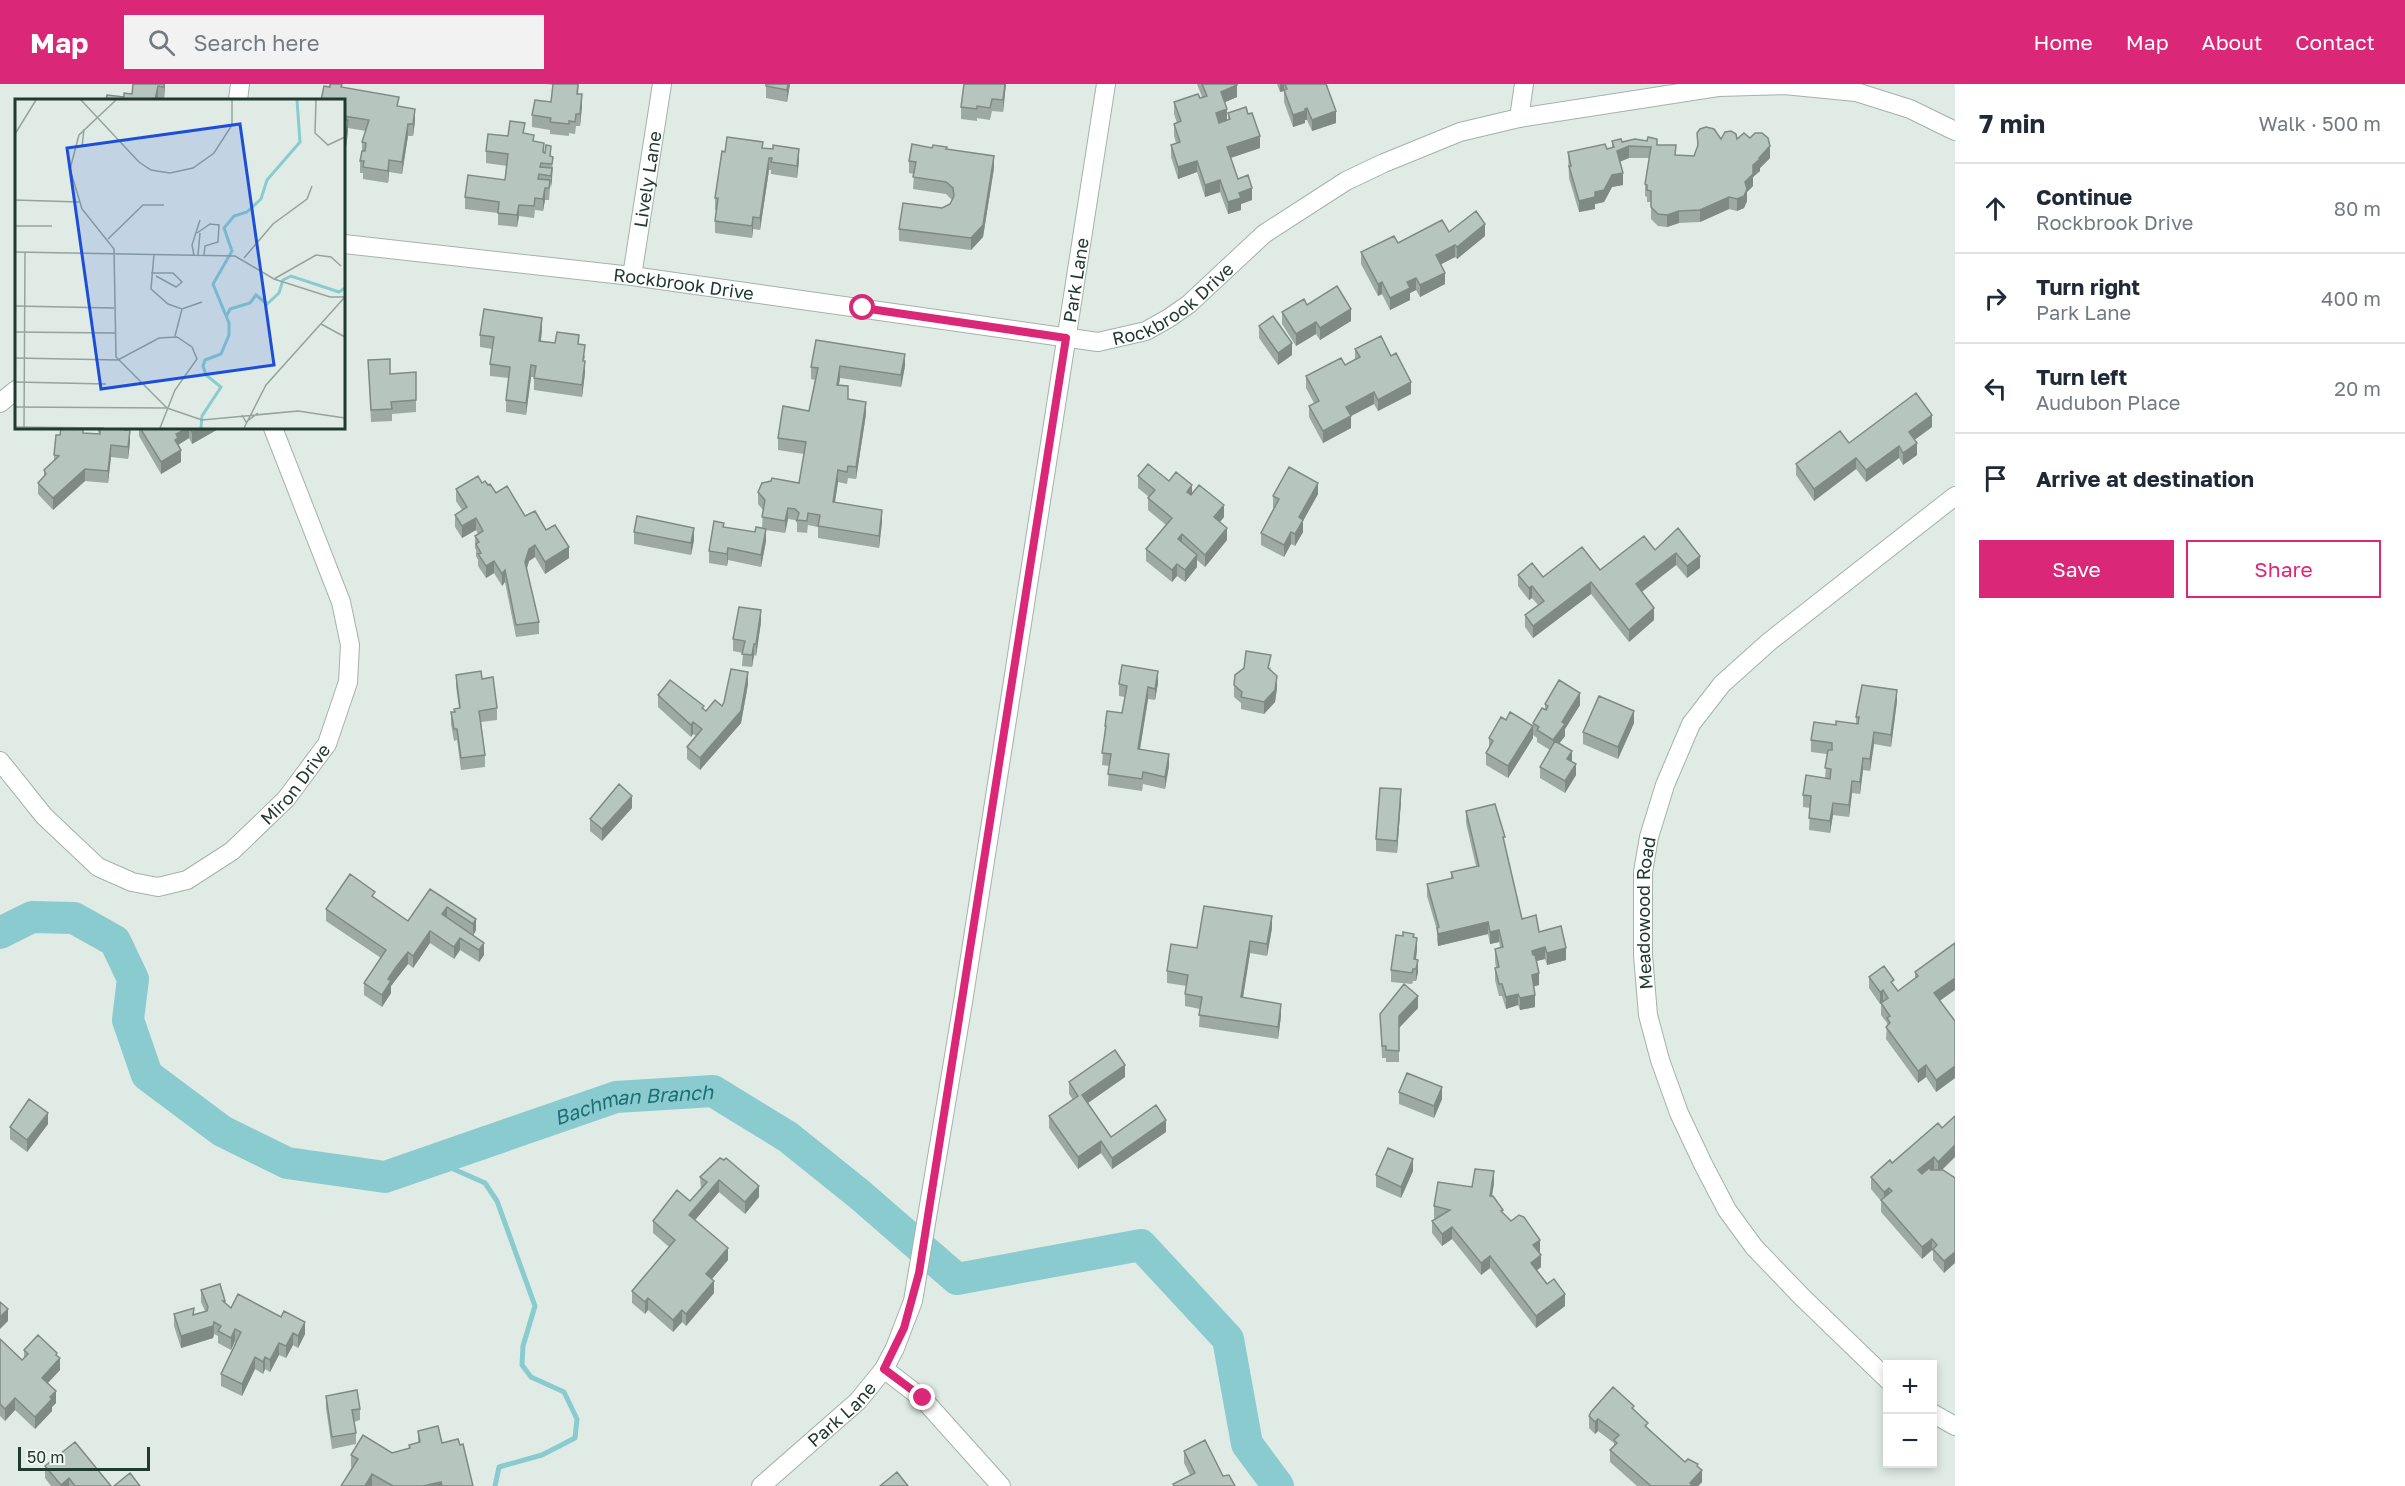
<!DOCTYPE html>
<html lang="en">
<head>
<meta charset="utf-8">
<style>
  body { margin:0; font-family:"Golos Text",sans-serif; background:#f2f2f3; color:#1f2937 }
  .controls { position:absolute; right:18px; bottom:18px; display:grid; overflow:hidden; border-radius:0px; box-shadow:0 3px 9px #0003 }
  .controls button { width:54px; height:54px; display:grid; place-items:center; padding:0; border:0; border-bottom:2px solid #e0e1e3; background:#fff; color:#1f2937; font:30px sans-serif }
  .scale { position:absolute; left:18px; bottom:15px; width:132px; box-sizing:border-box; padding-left:6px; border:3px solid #213a31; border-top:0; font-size:16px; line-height:21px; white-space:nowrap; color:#213a31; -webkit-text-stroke:4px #f0f7f3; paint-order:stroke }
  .stop { position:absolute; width:18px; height:18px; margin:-14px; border:4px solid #db2777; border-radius:50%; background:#fff }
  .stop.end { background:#db2777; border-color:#fff; box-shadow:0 2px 6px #0008 }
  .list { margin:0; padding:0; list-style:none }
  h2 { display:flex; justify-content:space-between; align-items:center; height:78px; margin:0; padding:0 24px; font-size:26px }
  h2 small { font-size:20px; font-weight:400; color:#747a83 }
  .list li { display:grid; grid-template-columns:39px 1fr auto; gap:18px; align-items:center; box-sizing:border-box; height:90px; padding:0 24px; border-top:2px solid #e0e1e3 }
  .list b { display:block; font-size:22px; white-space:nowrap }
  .list p { margin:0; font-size:20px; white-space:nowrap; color:#747a83 }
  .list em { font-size:20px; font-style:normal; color:#747a83 }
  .actions { display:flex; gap:12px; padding:18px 24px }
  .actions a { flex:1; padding:14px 0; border:2px solid #db2777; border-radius:0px; text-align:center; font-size:21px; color:#db2777 }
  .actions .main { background:#db2777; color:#fff }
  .icon { flex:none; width:33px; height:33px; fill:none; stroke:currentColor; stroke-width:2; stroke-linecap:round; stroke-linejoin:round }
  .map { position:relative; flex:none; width:1955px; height:1402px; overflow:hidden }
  header { display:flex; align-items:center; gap:36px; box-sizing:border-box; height:84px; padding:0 30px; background:#db2777; color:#fff }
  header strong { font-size:28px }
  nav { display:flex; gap:33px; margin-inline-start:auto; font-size:21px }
  .search { width:420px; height:54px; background:#f2f2f3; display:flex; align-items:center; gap:15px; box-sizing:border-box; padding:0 21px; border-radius:0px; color:#747a83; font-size:22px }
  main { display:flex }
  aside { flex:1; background:#fff }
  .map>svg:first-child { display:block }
</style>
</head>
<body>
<header>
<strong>Map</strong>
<div class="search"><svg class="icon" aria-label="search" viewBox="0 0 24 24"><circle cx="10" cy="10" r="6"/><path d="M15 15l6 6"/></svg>Search here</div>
<nav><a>Home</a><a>Map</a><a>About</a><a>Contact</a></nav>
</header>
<main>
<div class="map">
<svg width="1955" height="1402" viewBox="0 0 1955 1402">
  <rect width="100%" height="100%" fill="#e0ebe5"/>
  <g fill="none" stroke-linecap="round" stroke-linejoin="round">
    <path stroke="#89cbcf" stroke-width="5" d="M433 1076 485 1099 497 1117 535 1222 523 1262 522 1281 531 1293 564 1308 577 1335 575 1354 542 1371 499 1383 495 1402"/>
    <path stroke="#89cbcf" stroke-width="32" id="s1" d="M0 849 32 833 74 834 115 857 133 895 128 936 147 991 222 1047 287 1079 385 1093 616 1013 713 1007 788 1053 859 1110 957 1195 1141 1161 1228 1255 1247 1360 1278 1402"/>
    <defs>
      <g id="minor">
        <path d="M238 16 240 0"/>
        <path d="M1519 34 1524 0"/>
        <path id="s2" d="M344 160 632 192 1098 258 1146 247 1169 234 1189 220 1264 150 1346 97 1384 79 1460 48 1519 34 1718 3 1784 1 1856 8 1910 25 1955 47"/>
        <path id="s3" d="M632 192 662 0"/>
        <path d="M0 319 16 306"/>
        <path id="s4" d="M0 677 44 732 98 783 132 798 158 803 187 796 232 767 286 715 327 660 348 598 350 561 341 518 273 344"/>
        <path d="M884 1285 923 1315 1001 1402"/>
        <path id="s5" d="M1888 1296 1802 1213 1754 1163 1727 1126 1703 1080 1679 1029 1660 976 1648 931 1643 871V788L1649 753 1665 701 1691 640 1722 600 1770 557 1955 412"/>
        <path d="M1932 1329 1955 1342"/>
        <path id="s6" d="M761 1402 858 1317 884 1285 895 1264 913 1217 963 918 1106 0"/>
      </g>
    </defs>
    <use href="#minor" stroke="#a3b2ab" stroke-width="20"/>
    <use href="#minor" stroke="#fff" stroke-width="18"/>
  </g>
  <path fill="#9da9a3" d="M165 0 164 15 124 13 132 10Z
    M546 0H579L578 10 582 22 580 42H576L575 50 569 49V52L550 50V46L532 43V31L551 18 553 1Z
    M766 0H790L787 18 766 14Z
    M964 0H1006L1003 28 992 27 990 36 977 34V37L961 35V23Z
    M1197 0H1237V13L1225 18 1227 36H1228V29L1260 64 1231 74 1238 95 1252 116 1241 120V126L1228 130 1220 108 1205 113 1197 88 1178 95 1171 73V61L1176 59 1174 52V40L1177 39 1174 30V18L1202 13Z
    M1277 0H1327L1336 39 1312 47 1307 36H1305V39L1293 43 1284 18V7L1280 8Z
    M342 3 399 23 415 37 413 52H408L402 90 389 88 388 99 363 95V89H360V77L362 67V58L366 47 348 44 344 79V16Z
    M1697 49 1721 55H1737L1770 74 1760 84V87L1753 93V102L1747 108V117L1744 124 1737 127 1729 125 1700 138 1679 139 1667 143 1658 142 1651 135V118H1647V113L1645 112V100L1649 74H1629L1620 77 1623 101 1612 103 1604 118 1595 120V125L1579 128 1569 94 1568 68 1612 64V57L1657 61 1676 71 1694 72 1697 64Z
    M525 50 534 58 544 68 551 73 553 85 552 96 550 104 549 116H545L543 127 535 126 534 134 519 132 517 143 498 141V129L465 125V113L505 96 507 82 486 79V67L508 52Z
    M763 64 799 77 797 94 771 90V86H769L760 146 753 145 752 154 715 149V137L716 126H715V114L725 68Z
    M932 64 947 65 994 84 983 153 971 166 899 157V145L950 120 952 116 946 110 913 105 914 90 909 89V77Z
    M1449 148 1485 152 1457 175 1455 173 1441 180 1445 200 1420 213 1416 206 1410 209V216L1390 226 1382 210 1378 212 1361 180V168L1398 159Z
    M1307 221 1351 237 1320 256 1316 250 1296 262 1282 240V228Z
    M1259 242 1292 271 1278 281 1259 254Z
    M542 246 541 257 555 259 579 260 585 273 584 277 585 289 582 313 534 306V293H531L526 331 506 328V316L509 294 490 292V280L492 265 480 263V251Z
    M816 256 905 282 901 303 840 294 839 301 848 315 866 330 856 395 848 394 847 400 838 398 835 418 882 438 879 464 818 454V443L808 441 807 449 797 448V439L795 436 788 435 785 449 766 446V457L761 483 728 476 727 482 709 479V467L724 443 755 448 762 444 763 426 758 420V408L799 399 804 370 778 366V354L809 327 815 296 811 295V283Z
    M1355 265 1411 310 1378 327 1374 320 1351 332V344L1323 359 1309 333V322L1314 319 1306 304V292L1345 281 1355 275Z
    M368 276 390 290 416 288V328L392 330V337L371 338Z
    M1932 343 1914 356 1917 371 1903 381 1899 374 1866 398 1856 385 1814 417 1796 391V380L1849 359Z
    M97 344H126L130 358 128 375 111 373 108 399 85 397 53 426 38 410V399L44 392V386L54 377V371L60 351 83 349 99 350Z
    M139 344H220L192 360 189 354 178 361 181 378 161 390 139 352Z
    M1138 392 1169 397 1192 409 1224 433 1220 438 1227 456 1205 483 1197 476V483L1185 498 1177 492 1172 498 1146 477V465L1166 441 1148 426V414L1149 413 1138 404Z
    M482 399 488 401 525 432 546 446 569 474 545 490 535 473 529 477 527 485 539 538V550L516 553 505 498 502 502 494 489 486 494 478 482V476L476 472V466L475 464V452L478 450 476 446 462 454 455 443V431L462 426 456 417V405Z
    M1318 410 1303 437V448L1295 462 1291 460 1284 473 1261 461V449L1274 424H1273V412Z
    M1678 444 1700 484 1687 494 1676 481 1642 508 1654 536 1629 558 1591 510 1533 554 1525 543V531L1538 521 1532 514 1529 516 1518 502V491L1543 493 1600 486 1655 466Z
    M634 448 694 456 691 471 634 460Z
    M761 538 756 572 754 571 752 583 742 582 743 569 733 567V555Z
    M1271 583 1270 586 1277 604 1275 618 1264 630 1241 625V619L1234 613V601Z
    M456 591 482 595 497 624V636L481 638 485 671V683L461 686 457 656 454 657 451 640V628H454L459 624 456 603Z
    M1158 599 1155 616 1148 615 1140 665 1169 682 1165 705 1143 700 1142 707 1108 702 1109 682 1102 681 1105 642 1122 629 1125 613 1119 612V600Z
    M748 600 741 639 700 686 687 675V663L696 652 693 650 691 653 658 623V611L704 625 706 627 722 622 724 618Z
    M1897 617 1891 663 1874 660 1870 687 1863 686 1860 710 1852 709 1849 733 1833 731 1830 749 1809 746 1810 724 1803 723V711L1825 694 1827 670 1811 668V656L1836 641 1856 639V633Z
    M1545 620 1580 621 1565 645V652L1559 660 1572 677 1576 691 1565 709 1540 694V683L1550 666 1537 658V654L1533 651V639L1545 626Z
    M1634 639 1618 675 1583 660V648Z
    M1489 654H1533L1508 694 1486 681V669L1489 664Z
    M1401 717 1397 769 1376 767V755Z
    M632 724 602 757 590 747V735Z
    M1466 727 1505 761 1522 835 1539 848 1566 876 1547 881 1545 875 1537 877 1539 901 1534 902 1535 923 1520 926 1518 921 1506 925 1502 912H1499L1495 896V884H1496L1495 877V865L1500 863 1499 858 1490 860 1488 850 1438 862 1437 856V846L1427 812V800L1451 795V788L1476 782 1466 739Z
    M430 805 476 835V846L473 851 484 871 479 878 460 866 454 875 430 859 413 884 408 880 396 895 391 902V909L382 923 364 911V899L381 874 326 837V825L375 814 408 837Z
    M1272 844 1267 872 1250 869 1243 914 1281 932 1278 955 1199 943 1200 925 1185 922V910L1187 902 1167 899V887L1197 864Z
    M1414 853 1417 866 1416 876 1418 888 1416 897H1413L1412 900 1391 898V886Z
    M1915 888 1940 917 1955 937V994L1936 1008 1926 993 1918 999 1886 955 1887 939 1881 931V919L1883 918 1880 920 1869 904V893L1894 902 1898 907 1915 894Z
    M1418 924 1399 944V978H1386V974H1382L1380 930Z
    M1125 993 1088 1019 1111 1053 1166 1048 1112 1085 1101 1069 1078 1085 1049 1044V1032L1073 1016 1069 1010V998Z
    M1399 1008 1442 1015 1434 1034 1399 1020Z
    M1938 1039 1941 1086 1955 1094 1944 1189 1933 1176V1168L1932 1166 1922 1175 1881 1128V1117L1871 1105V1093L1892 1079Z
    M48 1040 27 1068 10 1055V1043Z
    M720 1074 759 1113 745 1130 719 1108 695 1136 728 1176 712 1195 714 1209 686 1242 682 1238 673 1248 648 1226 645 1230 632 1219V1207L669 1163 653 1149V1137L690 1117 701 1105 700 1093Z
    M1413 1087 1401 1114 1376 1103V1091Z
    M1494 1099 1492 1112 1503 1129 1540 1168H1539L1541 1183 1537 1186 1565 1222 1536 1244 1490 1184 1481 1191 1452 1155 1442 1162 1432 1149V1137L1436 1135 1434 1134V1122L1472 1103Z
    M201 1206 231 1224 305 1250 298 1264 293 1261 286 1274 279 1271 270 1288 265 1285 263 1290 255 1285 242 1312 221 1302V1290L236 1258 235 1257 231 1266 218 1259V1252L214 1250 213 1254 181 1264 174 1242V1230H194L205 1227 201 1218Z
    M0 1255 22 1276 24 1274V1266L57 1272 60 1286 48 1299 56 1319 52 1323V1327L35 1345 15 1326 5 1337 0 1332Z
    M326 1312 360 1325V1336L354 1338 356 1349V1360L332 1365 326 1324Z
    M1634 1326 1648 1344 1685 1378 1698 1383 1702 1398 1698 1402H1637L1610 1378V1366L1614 1362V1359L1598 1347 1595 1350 1589 1344V1332Z
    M418 1347 442 1359 473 1402H341L352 1384 351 1383V1371L392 1369 409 1365V1361L418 1359Z
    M1184 1367 1223 1392 1235 1402H1173V1400L1190 1391 1184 1379Z
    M45 1382 111 1402H51L45 1394Z"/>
  <path fill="#7f8a85" d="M164 0H165L164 15Z
    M788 0H790L787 18V6Z
    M1005 0H1006L1003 28V16Z
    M1280 0H1284V7L1280 8Z
    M1237 1V13L1221 20V8Z
    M158 2V16H155Z
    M582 10V22L580 42V30Z
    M1307 24V36H1305V39L1293 43V31Z
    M415 25V37L413 52V40Z
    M1227 25V37L1216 41V29Z
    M1336 27V39L1312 47V36Z
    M348 36V48L344 79V67Z
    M408 40V52L402 90V78Z
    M1260 52V64L1227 75V63Z
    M1629 62V74L1617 79V67Z
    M1770 62V74L1760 84V87L1753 93V102L1747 108V117L1744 124 1737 127V115L1753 81Z
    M799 65V77L797 94V82Z
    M994 72V84L983 153 971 166V154Z
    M769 74V86L760 146V134Z
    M389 76V88L388 99V87Z
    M1197 77V88L1178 95V83Z
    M552 84V96L551 104V92Z
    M1623 89V101L1612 103 1604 118 1595 120V125L1579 128V117L1595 108 1612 91Z
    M1220 96V108L1205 113V101Z
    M545 104V116L543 127V115Z
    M1252 104V116L1241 120V126L1228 130V118L1239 109Z
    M1729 113V125L1700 138V126Z
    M519 121V132L517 143V131Z
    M1679 127V139L1667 143V131Z
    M753 133V145L752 154V142Z
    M1485 140V152L1457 175V163Z
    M1455 161V173L1436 183V171Z
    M1445 189V200L1420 213V201Z
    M1416 194V206L1410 209V216L1390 226V214L1407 198Z
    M1382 198V210L1378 212V200Z
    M1351 225V237L1320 256V244Z
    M542 234V246L539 269V257Z
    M1316 238V250L1296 262V250Z
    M1292 259V271L1278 281V269Z
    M905 270V282L901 303V291Z
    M585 277V289L582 313V301Z
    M531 281V293L526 331V319Z
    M840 282V294L837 312V301Z
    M1411 298V310L1378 327V316Z
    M1374 308V320L1351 332V344L1323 359V347L1346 323Z
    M866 318V330L856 395V383Z
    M1932 331V343L1909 360V348Z
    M188 344H189V354L178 361 175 356 176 350Z
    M199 344H220L192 360V348Z
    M130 346V358L128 375V363Z
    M1917 359V371L1903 381V369Z
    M111 361V373L108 399V387Z
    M1899 362V374L1866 398V386Z
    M181 366V378L161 390V378Z
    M1856 374V385L1814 417V405Z
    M85 385V397L53 426V414Z
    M838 386V398L833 430V418Z
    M1318 399V410L1303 437V448L1295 462V450L1299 433Z
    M1192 401V413L1187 408Z
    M1224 421V433L1214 445V433Z
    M788 424V435L785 449V437Z
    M882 426V438L879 464V452Z
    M476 434V446L462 454V442Z
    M694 444V456L691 471V459Z
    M1227 444V456L1205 483V471Z
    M766 445V457L761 483V471Z
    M1291 448V460L1284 473V461Z
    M1182 450V462L1178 455Z
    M535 461V473L529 477 525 490V478L529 465Z
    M569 463V474L545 490V478Z
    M728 464V476L727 482V470Z
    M1676 469V481L1636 512V500Z
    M1197 471V483L1185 498V486Z
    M1700 472V484L1687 494V482Z
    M494 477V489L486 494V482Z
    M1177 480V492L1172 498V486Z
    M505 486V498L502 502V490Z
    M1591 498V510L1533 554V542Z
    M1532 502V514L1529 516V504Z
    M1654 524V536L1629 558V546Z
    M761 526V538L756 572V560Z
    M754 560V571L752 583V571Z
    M1158 587V599L1155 616V605Z
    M748 588V600L741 639 700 686V674Z
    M1277 592V604L1275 618 1264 630V618Z
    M1148 603V615L1138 677V665Z
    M1897 606V617L1891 663V651Z
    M1580 609V621L1565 645V652L1553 667V656L1562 638Z
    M1634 627V639L1618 675V663Z
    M693 638V650L691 653V641Z
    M1533 642V654L1508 694V682Z
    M1874 648V660L1870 687V675Z
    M1572 667V679L1567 675Z
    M1169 670V682L1165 705V693Z
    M1863 674V686L1860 710V698Z
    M1576 680V691L1565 709V697Z
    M1852 697V709L1849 733V721Z
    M1401 705V717L1397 769V757Z
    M632 712V724L602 757V745Z
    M1833 719V731L1830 749V737Z
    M447 823V834L442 830Z
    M1272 832V844L1267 872V860Z
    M476 835V846L473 852V840Z
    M1488 838V850L1438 862V850Z
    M1499 846V858L1490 860V848Z
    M430 847V859L413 884V872Z
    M460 854V866L454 875V863Z
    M1417 854V866L1414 887V875Z
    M1250 857V869L1241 925V913Z
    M484 859V871L479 878V866Z
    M1545 863V875L1532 878V867Z
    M1566 864V876L1547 881V869Z
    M408 868V880L391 902V909L382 923V911L388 895Z
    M1418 876V888L1416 897V885Z
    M1539 889V901L1532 903V891Z
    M1955 894V906L1934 921V909Z
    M1883 906V918L1880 920V908Z
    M1518 910V921L1506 925V913Z
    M1535 911V923L1520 926V914Z
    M1418 912V924L1399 944V978V932Z
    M1281 920V932L1278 955V943Z
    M1125 981V993L1082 1023V1011Z
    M1926 981V993L1918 999V987Z
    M1955 982V994L1936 1008V996Z
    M1442 1003V1015L1434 1034V1022Z
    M48 1029V1040L27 1068V1056Z
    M1166 1036V1048L1112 1085V1074Z
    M1101 1057V1069L1078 1085V1073Z
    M1955 1061V1073L1938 1090V1078Z
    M1934 1073V1085L1918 1098V1086Z
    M1413 1075V1087L1401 1114V1103Z
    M1494 1087V1099L1490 1124V1112Z
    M719 1096V1108L689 1143V1131Z
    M759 1102V1113L745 1130V1118Z
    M1889 1104V1116L1884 1120V1108Z
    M1452 1143V1155L1442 1162V1150Z
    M1932 1155V1166L1922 1175V1163Z
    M1540 1156V1168L1533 1172V1161Z
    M728 1164V1176L706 1202V1190Z
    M1955 1168V1179L1944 1189V1177Z
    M1541 1171V1183L1531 1191V1179Z
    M1490 1172V1184L1481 1191V1179Z
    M714 1197V1209L686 1242V1230Z
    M1565 1210V1222L1536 1244V1232Z
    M648 1214V1226L645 1230V1218Z
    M8 1225V1237L0 1245V1233Z
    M682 1226V1238L673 1248V1236Z
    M214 1238V1250L213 1254 181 1264V1252Z
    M305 1238V1250L298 1264V1252Z
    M235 1245V1257L231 1266V1254Z
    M293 1249V1261L286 1274V1262Z
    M279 1259V1271L270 1288V1276Z
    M57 1269V1277L60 1274V1286L42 1305V1294Z
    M255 1273V1285L242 1312V1300Z
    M265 1273V1285L263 1290V1278Z
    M56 1307V1319L52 1323V1327L35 1345V1333Z
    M15 1314V1326L5 1337V1325Z
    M1598 1335V1347L1595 1350V1338Z
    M1698 1380V1390L1702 1386V1398L1698 1402H1690V1399Z
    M372 1390V1402H365Z
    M69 1394V1402H61V1401Z
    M441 1398V1402H423Z"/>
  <path fill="#b6c5be" stroke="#7f8a85" stroke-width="1.5" d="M133 0H164V3L158 2 155 16H106L107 11 124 13V9L132 10Z
    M330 0H342L341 3 399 13 397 22 415 25 413 40H408L402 78 389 76 388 87 363 83 364 77H360L362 67H365L366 59 362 58 369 36 344 32V16H321L324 2 330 3Z
    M553 0H578L577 10H582L580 30H576L575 38 569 37V40L550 38 551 34 532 31 535 16 551 18Z
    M766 0H788L787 6 766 2Z
    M964 0H1005L1003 16 992 15 990 24 977 22V25L961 23Z
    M1202 0H1237V1L1221 8 1227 25 1216 29 1219 39 1230 35 1228 29 1246 23 1248 30 1252 29 1260 52 1227 63 1238 95 1248 91 1252 104 1239 109 1241 114 1228 118 1220 96 1205 101 1197 77 1178 83 1171 61 1180 58 1174 40 1181 37 1174 18 1198 10 1200 14 1207 12Z
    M1285 0H1326L1336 27 1312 36 1307 24 1305 25V27L1293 31 1284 6 1287 5Z
    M344 36H348L344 67Z
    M510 37 525 39 523 49 534 51 533 57 544 59 543 68 545 69 546 61 551 62 550 72 553 73 552 80 541 79 540 83 552 84 551 92 539 90 538 95 550 96 549 104H545L543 115 535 114 534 122 519 121 517 131 498 129 499 118 465 113 468 91 505 96 508 70 486 67 488 50 508 52Z
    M1706 43 1714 45 1721 55 1725 48 1731 47 1736 50 1737 55 1744 49 1750 54 1755 49H1762L1768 54 1770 62 1759 74 1760 75 1753 81V90L1745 98 1747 105 1744 112 1737 115 1729 113 1700 126 1679 127 1667 131 1658 130 1651 123V107L1647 106V101L1645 100 1651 63 1629 62 1617 67 1623 89 1612 91 1604 106 1595 108V113L1579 117 1569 82H1571L1568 68 1605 60 1607 65 1614 63 1612 57 1621 55 1622 58 1635 55 1647 57 1648 53 1657 55V61H1676L1675 71 1694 72 1698 61 1697 49 1700 45Z
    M727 53 763 58 762 64 773 65V61L799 65 797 82 771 78 772 74H769L760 134 753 133 752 142 715 137 718 114H715L722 67 725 68Z
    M912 60 932 64 933 61 947 63 946 65 994 72 983 141 971 154 899 145 903 119 942 124 950 120 954 112 953 104 946 98 913 93 916 78 909 77Z
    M1476 127 1485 140 1457 163 1455 161 1436 171 1445 189 1420 201 1416 194 1407 198 1410 204 1390 214 1382 198 1378 200 1361 168 1394 152 1398 159 1442 136 1449 148Z
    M1337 202 1351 225 1320 244 1316 238 1296 250 1282 228 1304 215 1307 221Z
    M484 225 542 234 539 257 555 259 557 248 579 251 578 260 585 261 583 277H585L582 301 534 294 536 282 531 281 526 319 506 316 510 283 490 280 494 253 480 251Z
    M1273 232 1292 259 1278 269 1259 242Z
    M1381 252 1391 272 1396 269 1411 298 1378 316 1374 308 1346 323 1351 332 1323 347 1309 322 1319 317 1306 292 1341 274 1345 281 1360 273 1355 265Z
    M816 256 905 270 901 291 840 282 837 301 848 302V315L866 318 856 383 848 382 847 388 838 386 833 418 882 426 879 452 818 442 820 431 808 429 807 437 797 436 799 429 795 425 788 424 785 437 762 433 765 416 758 408 762 399 771 397 772 394 799 399 806 358 778 354 783 322 809 327 818 284 811 283Z
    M390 275V290L416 288V316L391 318 392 325 371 326 368 276Z
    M1916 309 1932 331 1909 348 1917 359 1903 369 1899 362 1866 386 1856 374 1814 405 1796 380 1840 347 1849 359Z
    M61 344H83V349L100 350V344H125V346H130L128 363 111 361 108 387 85 385 53 414 38 399 46 390 44 386 59 372 54 371 56 351H60Z
    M140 344H188L176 350 178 354 175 356 181 366 161 378Z
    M190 344H199L192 348Z
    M1148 380 1169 397 1176 388 1192 401 1187 408 1191 411 1199 401 1224 421 1214 433 1227 444 1205 471 1182 450 1178 455 1197 471 1185 486 1177 480 1172 486 1146 465 1172 434 1148 414 1155 406 1138 392Z
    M1289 383 1318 399 1299 433 1303 436 1295 450 1291 448 1284 461 1261 449 1279 415 1273 412Z
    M478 392 482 399 485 397 488 401 490 400 496 409 507 402 525 432 535 427 546 446 555 441 569 463 545 478 535 461 529 465 525 478 539 538 516 541 505 486 502 490 494 477 486 482 478 470 481 469 476 460 479 458 475 452 483 447 476 434 462 442 455 431 467 423 456 405Z
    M637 432 694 444 691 459 634 448Z
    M714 437 724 439 723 443 755 448 756 443 766 445 761 471 728 464 727 470 709 467Z
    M1678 444 1700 472 1687 482 1676 469 1636 500 1654 524 1629 546 1591 498 1533 542 1525 531 1544 517 1532 502 1529 504 1518 491 1532 479 1543 493 1582 463 1600 486 1644 452 1655 466Z
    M739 523 761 526 756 560H754L752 571 742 570 745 557 733 555Z
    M1246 567 1271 571 1268 584 1277 592 1275 606 1264 618 1241 613 1242 608 1234 601 1235 591 1244 584Z
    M1122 581 1158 587 1155 605 1148 603 1138 665 1169 670 1165 693 1143 688 1142 695 1108 690 1111 670 1102 669 1106 642H1105L1107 627 1122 629 1127 602 1119 600Z
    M731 585 748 588 741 627 700 674 687 663 702 645 693 638 691 641 658 611 670 596 704 622 702 624 706 627 715 616 722 622 724 618Z
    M481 587 482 595 493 593 497 624 479 627 485 671 461 674 457 645H454L451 628H455L454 625 460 624 456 591Z
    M1559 596 1580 609 1562 638 1565 640 1553 656 1537 646 1539 643 1533 639 1542 624 1546 626 1548 622 1545 620Z
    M1862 601 1897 606 1891 651 1874 648 1870 675 1863 674 1860 698 1852 697 1849 721 1833 719 1830 737 1809 734 1811 712 1803 711 1806 691 1830 695 1831 685 1825 684 1828 666H1832V659L1811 656 1814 638 1836 641V637L1858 640 1859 633H1856Z
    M1599 612 1634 627 1618 663 1583 648Z
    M1510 628 1533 642 1508 682 1486 669 1493 657 1489 654 1501 633 1506 636Z
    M1555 657 1572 667 1567 675 1576 680 1565 697 1540 683Z
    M619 700 632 712 602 745 590 735Z
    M1380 704 1401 705 1397 757 1376 755Z
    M1495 720 1505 753H1503L1522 835 1536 831 1539 848 1561 842 1566 864 1547 869 1545 863 1532 867 1533 871H1535L1539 889 1532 891 1535 911 1520 914 1518 910 1506 913 1502 900H1499L1495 884 1499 883 1495 865 1503 863 1499 846 1490 848 1488 838 1438 850 1437 844 1439 843 1427 800 1453 794 1451 788 1479 782 1466 727Z
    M350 790 375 808 372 812 408 837 430 805 476 835 473 840 447 823 442 830 484 859 479 866 460 854 454 863 430 847 413 872 408 868 396 883 388 895 391 897 382 911 364 899 386 866 326 825Z
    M1204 822 1272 832 1267 860 1250 857 1241 913 1281 920 1278 943 1199 931 1202 913 1185 910 1188 891 1167 887 1171 860 1197 864Z
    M1403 848 1414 850 1413 853 1417 854 1414 875 1418 876 1416 885H1413L1412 889 1391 886 1396 851 1403 852Z
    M1955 859V894L1934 909 1955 937V982L1936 996 1926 981 1918 987 1886 943 1890 939 1887 934 1890 932 1881 919 1888 914 1883 906 1880 908 1869 893 1884 882 1894 896 1891 898 1898 907 1918 892 1915 888Z
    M1404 900 1418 912 1399 932V967L1386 966V962H1382L1380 930Z
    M1115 966 1125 981 1082 1011 1111 1053 1156 1021 1166 1036 1112 1074 1101 1057 1078 1073 1049 1032 1078 1012 1069 998Z
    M1407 989 1442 1003 1434 1022 1399 1008Z
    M29 1015 48 1029 27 1056 10 1043Z
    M1955 1032V1061L1938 1078 1934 1073 1918 1086 1922 1090 1929 1084 1931 1086H1943L1955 1094V1168L1944 1177 1933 1165 1937 1161 1932 1155 1922 1163 1881 1116 1892 1107 1889 1104 1884 1108 1871 1093 1890 1076 1892 1079 1938 1039 1942 1044Z
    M1388 1064 1413 1075 1401 1103 1376 1091Z
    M720 1074 724 1076 726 1074 759 1102 745 1118 719 1096 689 1131 728 1164 706 1190 714 1197 686 1230 682 1226 673 1236 648 1214 645 1218 632 1207 675 1156 653 1137 677 1106 690 1117 707 1098 700 1093Z
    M1475 1085 1494 1087 1490 1112H1493L1503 1126 1501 1127 1511 1137 1519 1131 1524 1133 1540 1156 1533 1161 1541 1171 1531 1179 1547 1200 1554 1195 1565 1210 1536 1232 1490 1172 1481 1179 1452 1143 1442 1150 1432 1137 1450 1126 1434 1122 1438 1098 1472 1103Z
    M220 1200 225 1217H223L231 1224 238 1210 281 1233 284 1227 305 1238 298 1252 293 1249 286 1262 279 1259 270 1276 265 1273 263 1278 255 1273 242 1300 221 1290 241 1248 235 1245 231 1254 218 1247 221 1242 214 1238 213 1242 181 1252 174 1230 194 1224 193 1231 207 1227 208 1223 201 1206Z
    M0 1218 8 1225 0 1233Z
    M38 1251 57 1269 56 1271 60 1274 42 1294 56 1307 50 1313 52 1315 35 1333 15 1314 5 1325 0 1320V1255L22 1276 28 1270 24 1266Z
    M1613 1303 1634 1322 1632 1324 1648 1339 1645 1342 1685 1378 1688 1375 1698 1380 1697 1382 1702 1386 1690 1399 1693 1402H1651L1610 1366 1617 1359 1614 1356 1619 1351 1598 1335 1595 1338 1589 1332 1591 1328Z
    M357 1306 360 1325 352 1326 356 1349 332 1353 326 1312Z
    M438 1342 442 1359 458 1355 460 1361 463 1360 473 1402H442L441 1398 423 1402H393L372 1390 365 1402H341L358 1375 351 1371 363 1351 392 1369 410 1364 409 1361 420 1358 418 1347Z
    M1205 1356 1223 1392 1229 1391 1235 1402H1174L1173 1400 1195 1389 1184 1367Z
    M75 1358 111 1402H75L69 1394 61 1401 45 1382Z
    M897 1388 908 1402H880Z
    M130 1389 140 1402H114Z"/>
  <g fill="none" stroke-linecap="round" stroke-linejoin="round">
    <path stroke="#db2777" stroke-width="8" d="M863 224 1066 254 919 1189 904 1244 884 1285 923 1314"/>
  </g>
  <g text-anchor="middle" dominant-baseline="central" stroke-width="4.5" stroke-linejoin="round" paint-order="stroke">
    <g font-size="18" fill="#213a31" stroke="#f0f7f3">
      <text stroke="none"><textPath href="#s3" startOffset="98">Lively Lane</textPath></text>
      <text stroke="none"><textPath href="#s6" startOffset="1278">Park Lane</textPath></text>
      <text stroke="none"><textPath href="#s2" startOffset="342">Rockbrook Drive</textPath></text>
      <text stroke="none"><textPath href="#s2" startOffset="846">Rockbrook Drive</textPath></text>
      <text stroke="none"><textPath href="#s4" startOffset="384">Miron Drive</textPath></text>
      <text stroke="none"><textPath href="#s5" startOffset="548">Meadowood Road</textPath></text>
      <text stroke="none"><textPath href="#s6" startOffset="108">Park Lane</textPath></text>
    </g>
    <g font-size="20" font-style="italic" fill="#1d6e75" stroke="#f0f7f3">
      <text stroke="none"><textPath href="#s1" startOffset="792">Bachman Branch</textPath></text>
    </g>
  </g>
  <g transform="translate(15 15)">
    <rect width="330" height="330" fill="#e0ebe5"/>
    <path fill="none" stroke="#89cbcf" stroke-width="3" d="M211 218 215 210 235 204 241 196 252 205 264 194 268 181 276 177 324 193 330 189M186 329 187 317 206 288 191 276 188 267 190 261 206 255 214 236V224L198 185 217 152 209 129 219 117 232 113 246 100 252 81 285 43 282 1"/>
    <path fill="none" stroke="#94a49d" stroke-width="1.5" d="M66 1 124 63 136 71 155 74 178 69 199 54 217 26V1M101 1 64 36 55 70 67 110 99 150 101 258 152 309M301 1 300 34 313 46 330 38M0 35 21 1M67 48 69 30M0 101 64 103M0 127H37M182 134 195 125 204 126 203 143 190 147 189 156M93 140 128 106H149M0 153 220 157 259 180 315 198H330M139 155 136 190 153 205 167 210 187 203M179 156 177 146 185 121M183 156 185 134M229 159 258 125 292 100 297 87M136 174H158L167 183 161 188 141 177M259 180 301 156 316 158 326 167M0 207 99 209M306 225 330 238M0 233 100 234M160 237 167 210M0 259 103 261 144 239 162 238 177 248 182 260 160 291 145 329M0 283 91 285M0 308 152 309 187 321 283 312 330 319M227 316 231 323 243 314M0 328 89 329M9 329 10 153M229 329 251 286 329 199"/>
    <path fill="#1d4ed8" fill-opacity="0.15" stroke="#1d4ed8" stroke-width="3" d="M225 25 259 266 86 290 52 49Z"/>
    <rect width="330" height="330" fill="none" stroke="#213a31" stroke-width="3"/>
  </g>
</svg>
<div class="controls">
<button>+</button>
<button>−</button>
</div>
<div class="scale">50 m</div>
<div class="stop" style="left:863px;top:224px"></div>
<div class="stop end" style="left:923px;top:1314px"></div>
</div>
<aside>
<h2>7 min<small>Walk · 500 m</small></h2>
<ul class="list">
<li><svg class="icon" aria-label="ahead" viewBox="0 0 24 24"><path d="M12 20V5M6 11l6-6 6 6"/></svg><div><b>Continue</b><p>Rockbrook Drive</p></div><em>80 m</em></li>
<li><svg class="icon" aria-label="right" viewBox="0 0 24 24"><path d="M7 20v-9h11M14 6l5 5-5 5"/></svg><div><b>Turn right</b><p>Park Lane</p></div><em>400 m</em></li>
<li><svg class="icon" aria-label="left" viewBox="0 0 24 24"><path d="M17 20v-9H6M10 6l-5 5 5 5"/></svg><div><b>Turn left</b><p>Audubon Place</p></div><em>20 m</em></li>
<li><svg class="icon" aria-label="arrive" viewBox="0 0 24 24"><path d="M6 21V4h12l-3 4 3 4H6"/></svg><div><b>Arrive at destination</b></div></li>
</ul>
<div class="actions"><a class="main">Save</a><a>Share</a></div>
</aside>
</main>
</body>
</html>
